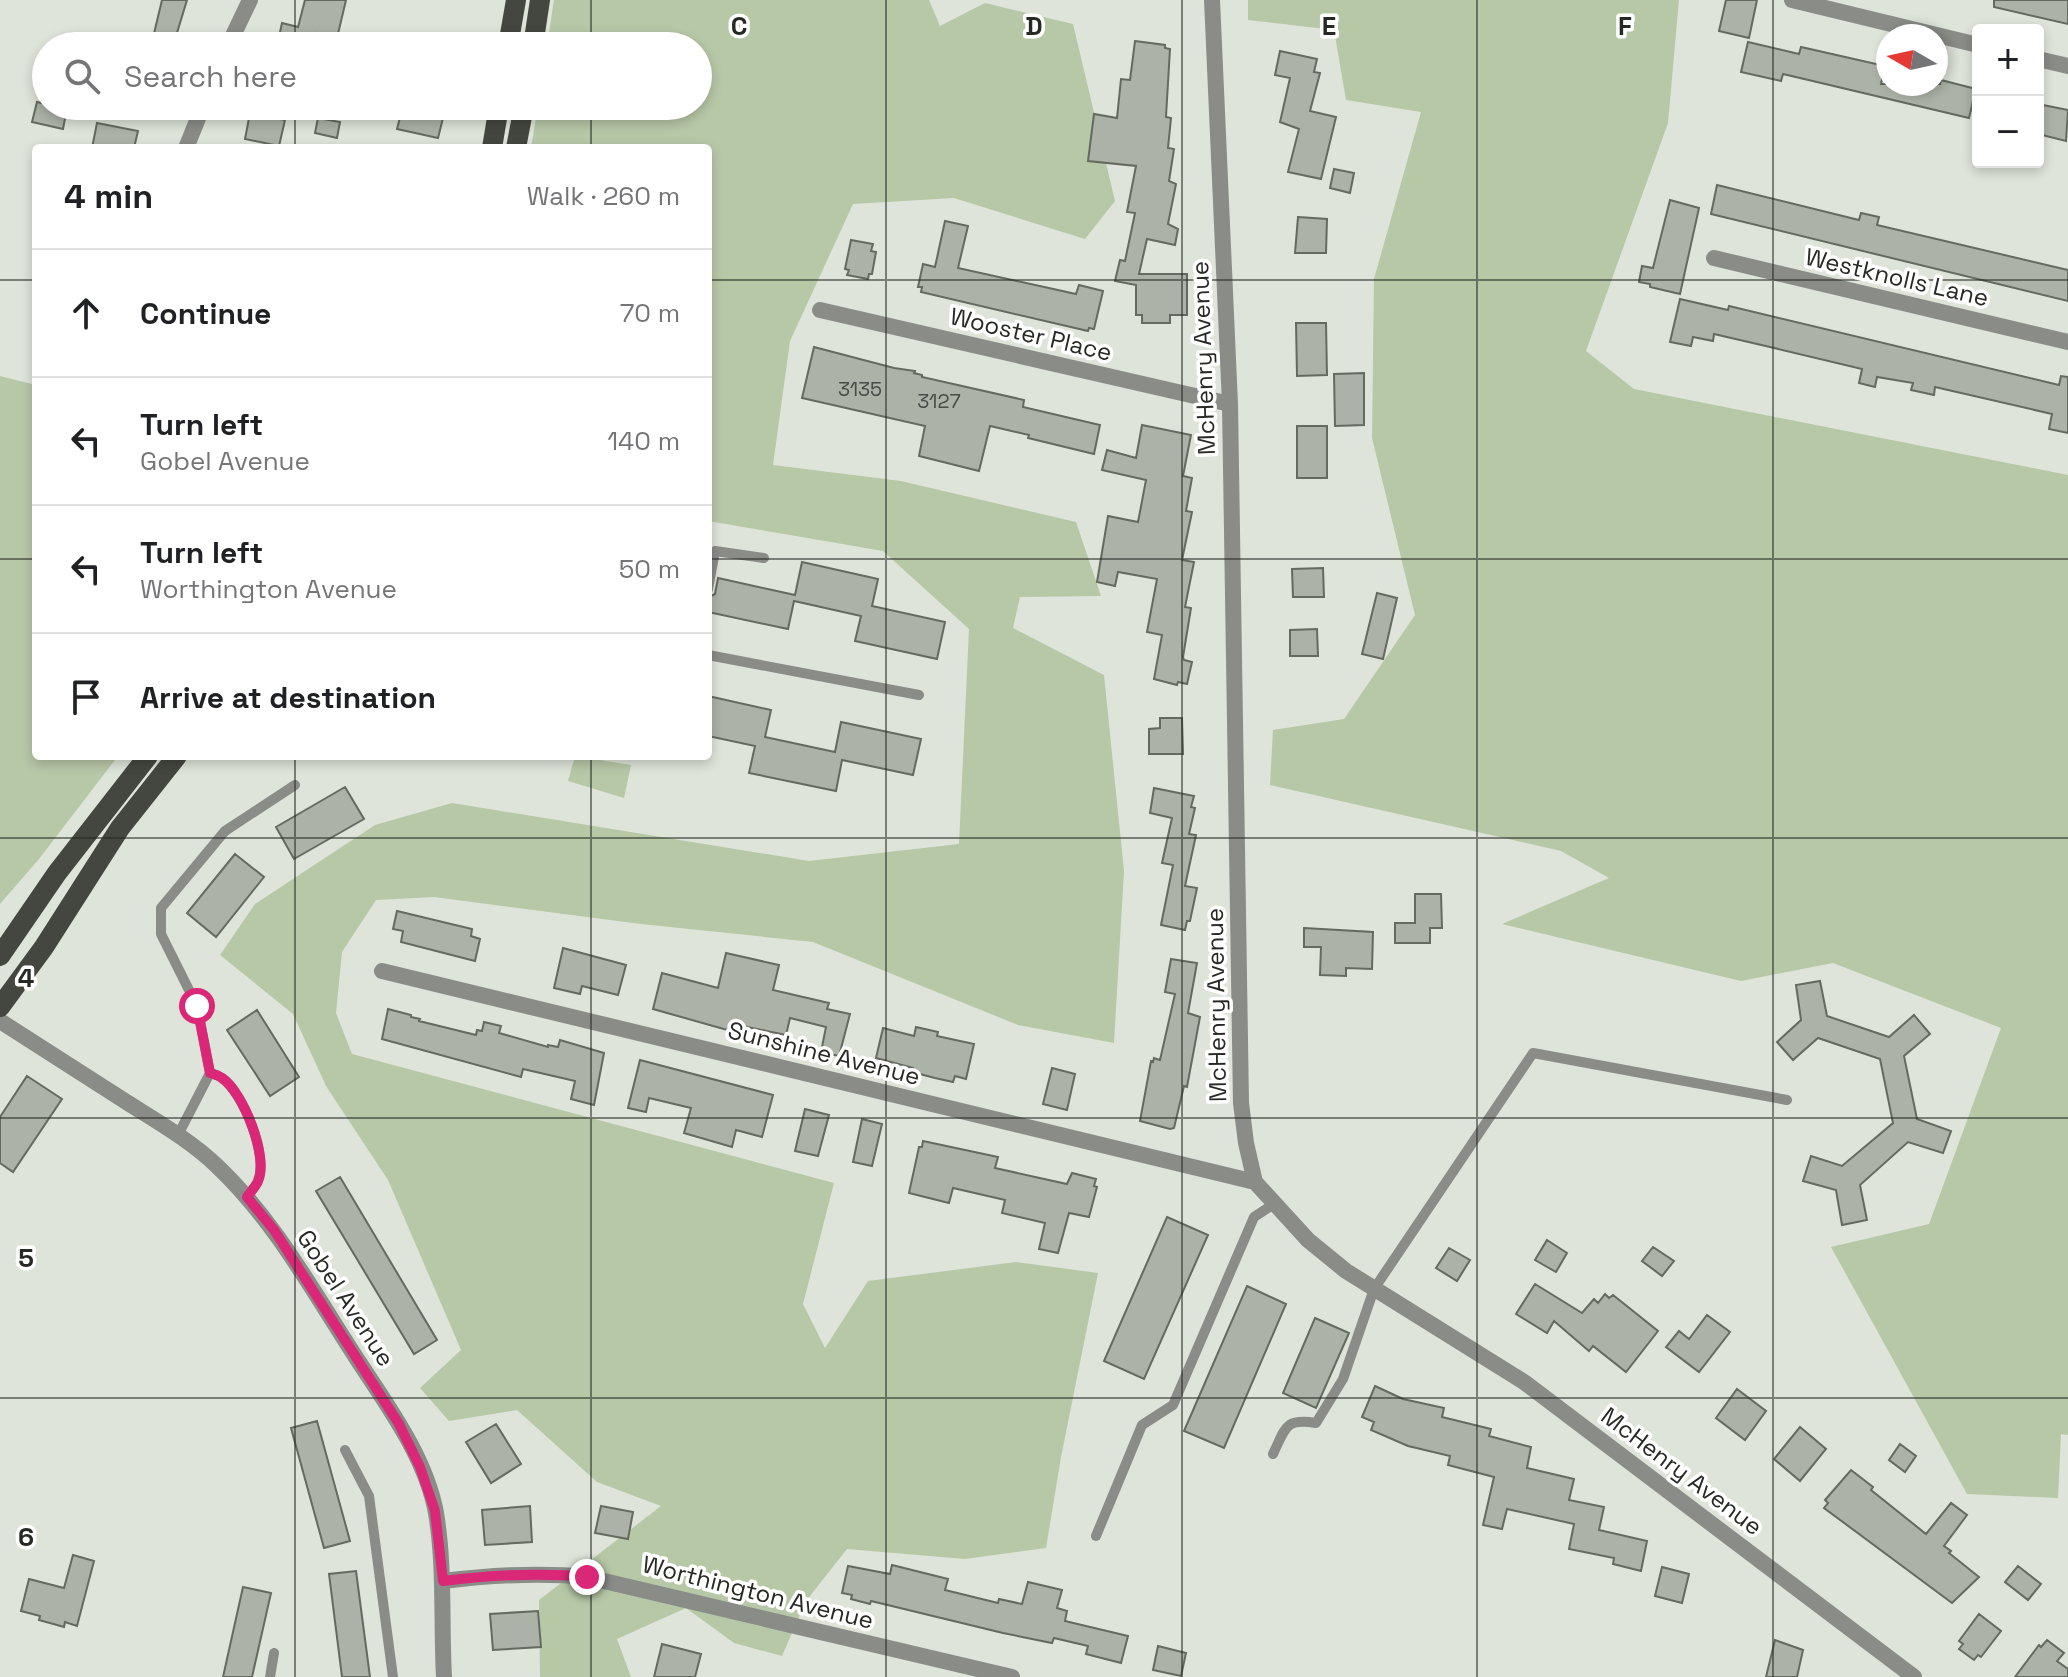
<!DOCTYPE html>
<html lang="en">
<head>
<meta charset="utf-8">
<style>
  body { margin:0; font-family:"Space Grotesk",sans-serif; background:#f6f6f6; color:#202124 }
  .controls { position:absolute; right:24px; top:24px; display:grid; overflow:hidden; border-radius:8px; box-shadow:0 4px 12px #0003 }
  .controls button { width:72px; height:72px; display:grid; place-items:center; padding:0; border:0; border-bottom:2px solid #e0e0e0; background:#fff; color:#202124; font:40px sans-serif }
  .compass { position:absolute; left:1876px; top:24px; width:72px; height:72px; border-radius:50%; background:#fff; box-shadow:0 4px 12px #0003; rotate:279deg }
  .stop { position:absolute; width:24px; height:24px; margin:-18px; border:6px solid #db2777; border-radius:50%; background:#fff }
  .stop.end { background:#db2777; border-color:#fff; box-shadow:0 2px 8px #0008 }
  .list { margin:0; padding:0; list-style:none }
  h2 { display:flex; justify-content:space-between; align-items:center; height:104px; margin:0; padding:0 32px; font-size:34px }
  h2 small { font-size:26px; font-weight:400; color:#757577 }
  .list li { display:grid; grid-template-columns:52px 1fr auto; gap:24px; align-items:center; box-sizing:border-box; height:128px; padding:0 32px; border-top:2px solid #e0e0e0 }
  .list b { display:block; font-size:30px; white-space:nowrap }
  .list p { margin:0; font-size:26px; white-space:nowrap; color:#757577 }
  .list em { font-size:26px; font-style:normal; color:#757577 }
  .icon { flex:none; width:44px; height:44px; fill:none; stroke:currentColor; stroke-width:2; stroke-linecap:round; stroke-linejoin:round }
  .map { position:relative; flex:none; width:2068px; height:1677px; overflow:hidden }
  .search { position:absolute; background:#fff; box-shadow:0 4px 12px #0003; left:32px; top:32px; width:680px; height:88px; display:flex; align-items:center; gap:20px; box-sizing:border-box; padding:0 28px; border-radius:44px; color:#757577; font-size:30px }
  .panel { position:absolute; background:#fff; box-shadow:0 4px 12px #0003; left:32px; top:144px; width:680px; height:616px; border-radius:8px }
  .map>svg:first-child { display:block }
</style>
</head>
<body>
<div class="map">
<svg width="2068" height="1677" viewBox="0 0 2068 1677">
  <rect width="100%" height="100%" fill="#dee4d9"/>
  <path fill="#b7c8a7" d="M554 0H929L940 26 985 3 1073 24 1115 201 1085 239 954 198 853 204 790 341 773 465 901 481 1076 522 1101 596 1020 597 1013 628 1104 675 1124 871 1114 1043 1018 1025 813 942 641 924 434 897 376 900 342 952 336 1013 352 1054 834 1183 803 1304 825 1348 868 1281 1016 1262 1098 1273 1061 1457 1046 1548 965 1559 847 1549 806 1601 782 1656 734 1643 686 1608 617 1639 631 1677H540L539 1600 661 1506 597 1482 517 1410 449 1421 420 1388 461 1350 388 1180 326 1086 293 1014 220 955 255 904 375 825 452 803 809 861 959 844 969 629 883 551 708 521V148H531L538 106H698V46H547Z
    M1248 0H1679L1668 123 1586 351 1634 389 2068 475V1435L2061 1434 2058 1498 1967 1494 1831 1247 1929 1224 2001 1028 1833 963 1741 981 1502 924 1609 878 1561 851 1270 785 1273 730 1344 719 1415 615 1372 438 1374 279 1421 112 1346 100 1334 30 1248 20Z
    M0 376 36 385V756H118L39 859 0 904Z
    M575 756 631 765 624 798 568 781Z"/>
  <path fill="#acb2a7" stroke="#656a60" stroke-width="2" d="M162 0H187L173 46H151Z
    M305 0H346L337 38 317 33 314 46H277L282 23 298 27Z
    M1726 0H1757L1749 38 1719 31Z
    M1994 0H2068V24L1994 7Z
    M1135 41 1165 45V48L1170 49 1166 117 1171 118 1168 148 1174 149 1169 181 1176 184 1168 224 1178 229 1175 245 1147 239 1139 274H1187V315H1170V323H1142V315H1136V285L1115 281 1120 260 1125 261 1135 213 1127 212 1136 166 1088 161 1094 114 1117 118 1121 79 1130 80Z
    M1748 42 1799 54 1801 47 1885 66 1881 84H1940L1941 80 1976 89 1969 118 1783 74 1781 81 1741 72Z
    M1280 51 1317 59 1314 72 1320 73 1310 111 1336 117 1321 179 1288 172 1299 129 1280 122 1290 78 1275 75Z
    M37 102 46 104V106L67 108 63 129 32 122Z
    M2038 104 2068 110 2066 141 2038 134Z
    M403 106H446L438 138 397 129Z
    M250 113 285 120 279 146 245 139Z
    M318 118 340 122 337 138 315 133Z
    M97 123 138 131 134 148H92Z
    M1334 169 1354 173 1350 193 1330 188Z
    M1717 185 1859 220 1861 213 1879 217 1877 225 2068 270V301L1711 214Z
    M1670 200 1699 208 1680 294 1650 287V284L1639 282 1642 266 1653 268Z
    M1298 217 1327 219 1326 253H1295Z
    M945 221 968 226 958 268 1076 294 1079 285 1103 291 1094 329 1089 328 1088 331 921 292 922 287H918L923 264 935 267Z
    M851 240 873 244 871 251 876 252 872 274H869L868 279 847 275 849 270 845 269Z
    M1680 299 1728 310 1729 306 2059 385 2061 376 2068 377V433L2049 429 2052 414 1935 387 1934 395 1911 390 1913 383 1877 377 1875 387 1859 383 1862 369 1770 347 1714 334 1713 341 1693 337 1691 346 1670 342Z
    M1296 323H1326L1327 375 1297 376Z
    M814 347 894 368 915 371 914 373 922 375V377L1024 400 1023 407 1100 425 1094 454 1028 438 1029 435 990 426 979 471 919 456 925 426 802 398Z
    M1364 373V425L1335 426 1334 374Z
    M1142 425 1191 435 1183 476 1192 478 1186 511 1192 512 1182 560 1194 562 1185 607 1191 608 1183 657 1184 660 1192 662 1187 684 1178 682 1177 685 1154 679 1162 635 1147 632 1157 579 1118 572 1115 586 1097 582 1108 516 1138 522 1146 480 1102 470 1107 450 1136 458Z
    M1297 426H1327V478H1297Z
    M802 562 878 579 872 606 945 622 937 659 855 641 861 616 794 601 788 629 708 612 709 597 715 594 718 578 795 595Z
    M1323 568 1324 597H1293L1292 569Z
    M1377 593 1397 598 1383 659 1362 654Z
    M1317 629 1318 656H1290V630Z
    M708 696 771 710 765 737 835 752 841 722 921 739 913 775 842 760 836 791 749 773 755 746 708 736Z
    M1160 718H1182L1183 754H1149V729L1160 728Z
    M345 787 364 819 294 859 276 827Z
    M1154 788 1194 796 1191 807 1195 808 1189 834 1196 835 1185 886 1197 888 1190 921H1187L1185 930 1161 925 1173 865 1162 863 1172 818 1150 813Z
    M235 854 264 877 216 937 187 913Z
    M1415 894H1441L1442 928H1430V943H1395V923H1415Z
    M397 911 472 929 471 936 480 939 475 961 401 942 403 931 393 929Z
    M1304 928 1373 932 1372 969 1346 968V976L1320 975 1321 947H1304Z
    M563 948 626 965 618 995 582 986 580 994 554 988Z
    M726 953 779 965 773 990 829 1003 827 1009 850 1014 839 1056 821 1052 826 1027 790 1018 786 1035 747 1027 745 1035 653 1009 662 973 718 988Z
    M1171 959 1197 963 1188 1013 1200 1017 1187 1087 1184 1086 1174 1128 1170 1129 1140 1121 1151 1061 1153 1062 1154 1058 1160 1060 1175 994 1165 992Z
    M1820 981 1827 1016 1889 1037 1914 1015 1930 1034 1904 1056 1917 1119 1951 1131 1943 1153 1908 1142 1860 1185 1867 1220 1842 1225 1836 1190 1803 1181 1811 1156 1842 1166 1893 1123 1880 1059 1818 1038 1793 1060 1777 1042 1801 1020 1796 985Z
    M388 1009 411 1015V1017L420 1019 419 1021 476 1035 477 1030 482 1031 484 1022 501 1026 499 1033 548 1047V1045L558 1047 560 1040 604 1053 594 1105 571 1099 575 1081 523 1069 521 1077 382 1039Z
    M257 1010 299 1077 270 1096 227 1030Z
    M916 1027 938 1032 937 1036 974 1044 966 1079 955 1076 953 1082 935 1078 912 1072 913 1068 876 1058 883 1028 914 1036Z
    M640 1060 773 1095 762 1137 736 1130 732 1147 684 1133 691 1108 649 1098 646 1112 628 1108Z
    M1052 1068 1075 1074 1067 1110 1043 1104Z
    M27 1076 62 1099 13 1172 0 1163V1117Z
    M805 1109 829 1115 818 1156 795 1151Z
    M862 1119 882 1124 872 1166 853 1162Z
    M923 1141 998 1157 995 1168 1067 1184 1072 1173 1096 1179 1094 1186 1097 1187 1089 1217 1069 1213 1058 1253 1039 1249 1045 1223 1002 1213 1005 1200 953 1188 949 1203 909 1193 919 1147H922Z
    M340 1177 437 1340 414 1354 316 1191Z
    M1167 1217 1208 1235 1144 1379 1104 1361Z
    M1547 1240 1567 1253 1556 1272 1535 1260Z
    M1653 1247 1674 1261 1662 1276 1642 1261Z
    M1449 1248 1470 1260 1457 1281 1436 1268Z
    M1535 1284 1582 1313 1594 1299 1598 1303 1605 1294 1609 1298 1613 1295 1658 1331 1626 1372 1593 1346 1589 1351 1554 1321 1547 1333 1516 1314Z
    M1247 1286 1286 1304 1224 1448 1184 1431Z
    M1707 1315 1730 1332 1699 1372 1666 1347 1679 1331 1689 1339Z
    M1315 1318 1349 1333 1316 1408 1283 1393Z
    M1375 1386 1403 1399 1444 1408 1442 1417 1491 1429 1489 1436 1531 1447 1527 1468 1574 1479 1569 1500 1604 1507 1599 1530 1647 1541 1641 1571 1613 1564 1614 1558 1569 1549 1574 1524 1507 1509 1502 1529 1483 1525 1494 1477 1448 1465 1450 1456 1408 1446 1371 1430 1374 1422 1362 1417Z
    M1737 1389 1766 1411 1745 1440 1716 1418Z
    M317 1421 350 1541 324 1548 291 1428Z
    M496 1424 521 1464 491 1483 466 1442Z
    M1800 1427 1826 1449 1800 1481 1774 1459Z
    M1900 1444 1916 1456 1905 1472 1889 1460Z
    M1851 1470 1873 1487 1871 1490 1926 1534 1951 1503 1967 1515 1944 1546 1951 1551 1949 1553 1979 1577 1952 1603 1824 1508 1828 1503 1825 1500Z
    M530 1506 532 1542 485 1545 482 1510Z
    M601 1506 633 1512 628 1539 595 1533Z
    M73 1555 94 1561 77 1626 65 1622 64 1627 39 1620 40 1616 21 1611 29 1579 64 1588Z
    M892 1565 948 1579 945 1590 998 1603 999 1599 1022 1604 1028 1582 1062 1590 1057 1608 1067 1611 1065 1621 1128 1636 1121 1663 1086 1654 1088 1646 1054 1638 1052 1643 1003 1633 871 1601 870 1604 851 1599 852 1595 842 1593 848 1566 890 1574Z
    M2018 1566 2041 1584 2028 1600 2005 1582Z
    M1662 1567 1689 1574 1682 1603 1655 1596Z
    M356 1571 370 1677H342L329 1574Z
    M243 1587 271 1593 252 1677H223Z
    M538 1611 541 1647 493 1650 490 1614Z
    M1979 1614 2001 1631 1981 1657 1978 1655 1974 1660 1959 1649 1963 1644 1959 1641Z
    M1775 1640 1803 1650 1797 1677H1766Z
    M2047 1640 2064 1653 2057 1661 2068 1669V1677H2015L2039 1645 2041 1647Z
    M662 1644 701 1654 695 1677H654Z
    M1158 1646 1186 1653 1181 1676 1153 1670Z"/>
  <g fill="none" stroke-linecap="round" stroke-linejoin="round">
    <path stroke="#898c87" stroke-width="10" d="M708 589 715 551 764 558
      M708 655 919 695
      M210 1073C214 1074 218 1075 222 1078 243 1092 269 1157 258 1181 256 1186 250 1192 247 1197
      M178 1135 210 1073 197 1006 161 934V908L225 831 295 785
      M345 1450 369 1496 393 1677
      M1273 1454C1286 1427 1285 1418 1316 1423L1343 1379 1374 1289 1533 1053 1787 1100
      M1096 1536 1142 1425 1173 1405 1254 1217 1274 1204
      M270 1677 274 1653"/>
    <path stroke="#898c87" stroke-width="16" d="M1212 0 1230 404 1241 1103 1246 1143 1255 1182 1308 1240 1346 1271 1524 1382 1914 1677
      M1792 0 1978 45
      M228 46 250 0
      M2038 59 2068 66
      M186 148 203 106
      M1714 258 2068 342
      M820 310 1230 404
      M382 971 1255 1182
      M0 1021C42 1048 85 1075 128 1103 158 1122 191 1141 217 1166 276 1222 315 1295 359 1362 389 1408 426 1458 436 1513 445 1567 441 1622 444 1677
      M443 1581C492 1575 538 1572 587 1577L1012 1677"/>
    <path stroke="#43473f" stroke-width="20" d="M508 46 516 0
      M533 46 540 0
      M492 148 499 106
      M516 148 524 106
      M0 956 57 873 148 756
      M0 1007 44 947 120 828 177 756"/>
  </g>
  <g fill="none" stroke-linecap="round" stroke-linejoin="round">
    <path stroke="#db2777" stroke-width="10" d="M197 1006 210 1073C214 1074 218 1075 222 1078 243 1092 269 1157 258 1181 256 1187 250 1192 247 1197L274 1230 399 1424 420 1467 435 1511 443 1581C492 1575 538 1572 587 1577"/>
  </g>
  <path fill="none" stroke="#272925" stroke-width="2" stroke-opacity="0.55" d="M295 0V46M591 0V46M886 0V1677M1182 0V1677M1477 0V1677M1773 0V1677M295 106V148M591 106V148M0 280H36M708 280H2068M0 559H36M708 559H2068M295 756V1677M591 756V1677M0 838H2068M0 1118H2068M0 1398H2068"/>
  <g text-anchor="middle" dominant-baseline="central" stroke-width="7" stroke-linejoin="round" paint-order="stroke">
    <g font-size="20" fill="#484b46">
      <text x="860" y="389">3135</text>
      <text x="939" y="401">3127</text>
    </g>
    <g font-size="24" fill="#272925" stroke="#fff">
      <text transform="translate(1897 277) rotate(13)">Westknolls Lane</text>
      <text transform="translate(1031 334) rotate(13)">Wooster Place</text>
      <text transform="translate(1203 358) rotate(-92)">McHenry Avenue</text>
      <text transform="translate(1216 1005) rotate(-91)">McHenry Avenue</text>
      <text transform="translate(824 1053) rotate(14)">Sunshine Avenue</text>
      <text transform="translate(346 1298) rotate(57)">Gobel Avenue</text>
      <text transform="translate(1682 1471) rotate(37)">McHenry Avenue</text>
      <text transform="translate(758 1592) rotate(14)">Worthington Avenue</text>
    </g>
  </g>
  <g font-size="26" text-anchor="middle" font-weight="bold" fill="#272925" stroke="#fff" stroke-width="7" stroke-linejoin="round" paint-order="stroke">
    <text x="739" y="35">C</text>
    <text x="1034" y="35">D</text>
    <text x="1329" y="35">E</text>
    <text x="1625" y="35">F</text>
    <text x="26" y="987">4</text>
    <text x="26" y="1267">5</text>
    <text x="26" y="1546">6</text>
  </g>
</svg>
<div class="controls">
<button>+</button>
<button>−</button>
</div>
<svg class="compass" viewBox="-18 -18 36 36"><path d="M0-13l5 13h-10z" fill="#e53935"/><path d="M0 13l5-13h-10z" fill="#757577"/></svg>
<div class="stop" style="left:197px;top:1006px"></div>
<div class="stop end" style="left:587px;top:1577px"></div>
<div class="search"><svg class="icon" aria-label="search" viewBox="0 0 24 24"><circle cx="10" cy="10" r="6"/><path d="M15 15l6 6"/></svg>Search here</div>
<section class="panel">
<h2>4 min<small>Walk · 260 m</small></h2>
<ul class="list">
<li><svg class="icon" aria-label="ahead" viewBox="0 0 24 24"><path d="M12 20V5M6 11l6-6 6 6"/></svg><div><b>Continue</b></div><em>70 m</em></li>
<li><svg class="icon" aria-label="left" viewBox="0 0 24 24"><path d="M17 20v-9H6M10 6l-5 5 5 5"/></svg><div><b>Turn left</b><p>Gobel Avenue</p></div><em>140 m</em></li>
<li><svg class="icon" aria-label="left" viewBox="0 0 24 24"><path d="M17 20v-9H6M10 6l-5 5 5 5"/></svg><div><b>Turn left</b><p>Worthington Avenue</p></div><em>50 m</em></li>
<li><svg class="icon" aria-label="arrive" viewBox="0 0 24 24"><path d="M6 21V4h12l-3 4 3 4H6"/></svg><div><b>Arrive at destination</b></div></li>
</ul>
</section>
</div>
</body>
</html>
